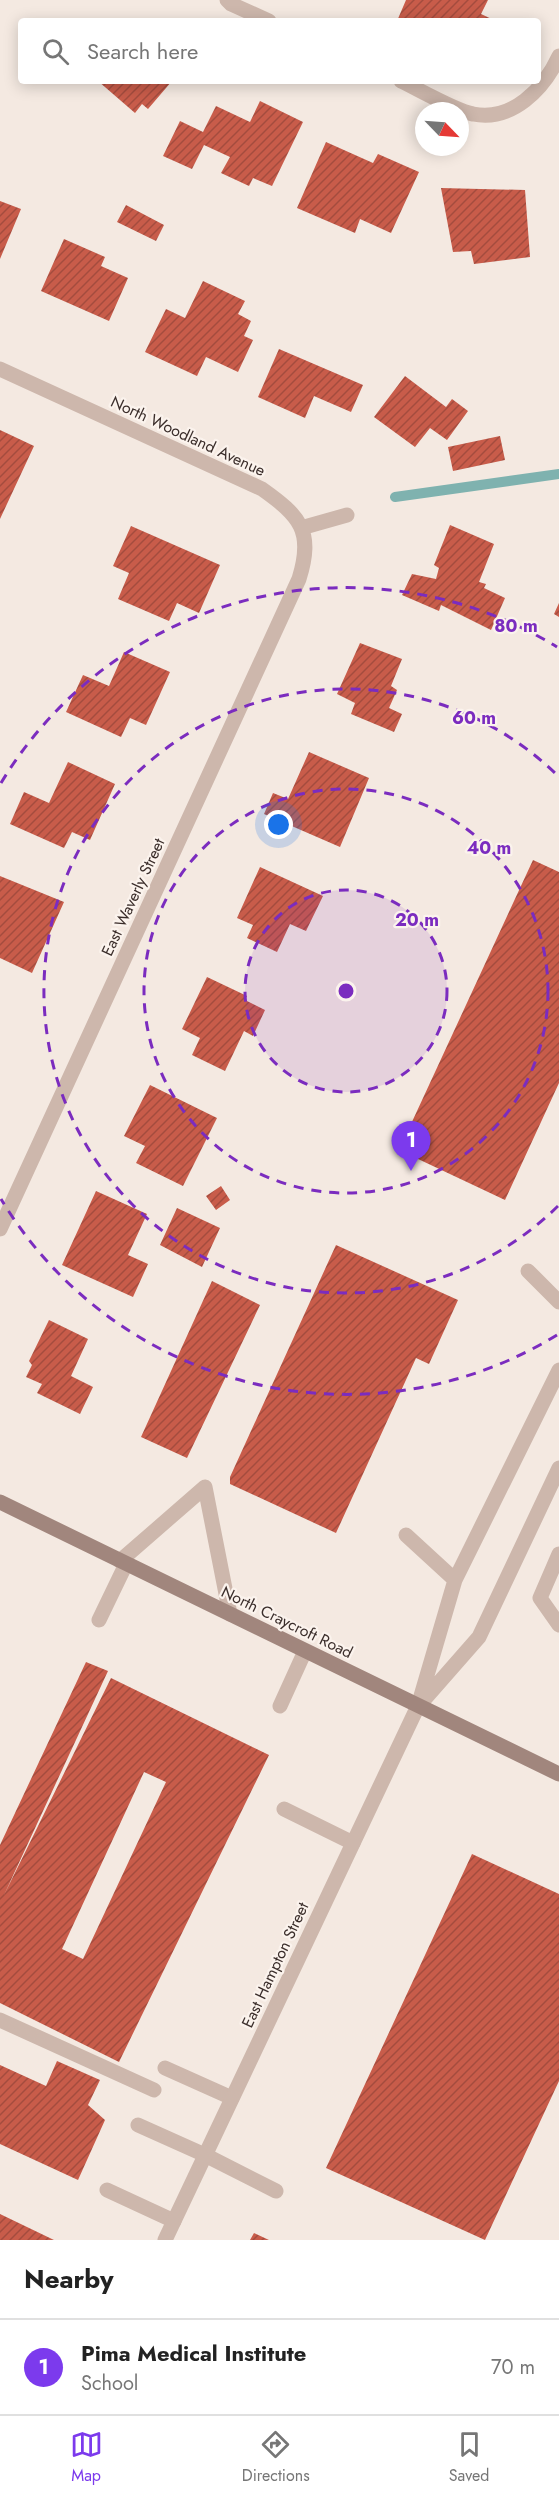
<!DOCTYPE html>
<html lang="en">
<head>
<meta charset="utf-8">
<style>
  body { margin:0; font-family:Jost,sans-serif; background:#f6f6f6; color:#222 }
  .compass { position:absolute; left:415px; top:102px; width:54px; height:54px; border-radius:50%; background:#fff; box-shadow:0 3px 15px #0003; rotate:115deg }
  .you { position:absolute; left:279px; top:825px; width:21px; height:21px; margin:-15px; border:4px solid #fff; border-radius:50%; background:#1a73e8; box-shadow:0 0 0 9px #1a73e833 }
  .badge { display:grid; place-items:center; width:39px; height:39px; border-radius:50%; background:#7c3aed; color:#fff; font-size:20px; font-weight:700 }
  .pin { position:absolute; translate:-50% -50px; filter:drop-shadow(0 2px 3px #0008) }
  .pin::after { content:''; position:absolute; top:32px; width:21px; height:18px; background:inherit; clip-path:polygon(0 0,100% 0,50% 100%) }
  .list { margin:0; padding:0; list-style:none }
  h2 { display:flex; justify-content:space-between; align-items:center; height:78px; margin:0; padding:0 24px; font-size:26px }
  h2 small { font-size:20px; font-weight:400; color:#767676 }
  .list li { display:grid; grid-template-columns:39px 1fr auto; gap:18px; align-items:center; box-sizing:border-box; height:96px; padding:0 24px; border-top:2px solid #e0e0e0 }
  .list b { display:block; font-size:22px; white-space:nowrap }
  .list p { margin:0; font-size:20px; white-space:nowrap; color:#767676 }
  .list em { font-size:20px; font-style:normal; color:#767676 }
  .icon { flex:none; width:33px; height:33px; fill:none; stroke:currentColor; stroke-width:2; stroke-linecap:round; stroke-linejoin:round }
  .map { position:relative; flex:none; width:559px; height:2240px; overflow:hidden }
  .search { position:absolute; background:#fff; box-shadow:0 3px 15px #0003; left:18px; right:18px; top:18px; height:66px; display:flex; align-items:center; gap:15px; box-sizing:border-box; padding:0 21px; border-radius:6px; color:#767676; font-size:22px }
  .sheet { height:174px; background:#fff }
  nav { display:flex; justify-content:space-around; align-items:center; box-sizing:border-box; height:84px; border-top:2px solid #e0e0e0; background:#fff; font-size:16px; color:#767676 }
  nav a { display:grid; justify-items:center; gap:3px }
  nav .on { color:#7c3aed }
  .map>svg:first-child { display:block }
</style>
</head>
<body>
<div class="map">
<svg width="559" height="2240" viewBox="0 0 559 2240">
  <defs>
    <pattern id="building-hatch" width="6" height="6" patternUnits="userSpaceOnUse" patternTransform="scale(1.5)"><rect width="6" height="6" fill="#c85c4a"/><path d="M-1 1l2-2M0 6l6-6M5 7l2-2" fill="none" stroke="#a44c3e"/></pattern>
  </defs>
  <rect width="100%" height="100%" fill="#f4e9e1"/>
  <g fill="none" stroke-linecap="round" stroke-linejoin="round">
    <path stroke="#7fb2af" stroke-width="10" d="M395 497 559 474"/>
  </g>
  <path fill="url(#building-hatch)" fill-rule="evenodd" d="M406 0H488L481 14 496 21H397Z
    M98 81H172L148 109 142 104 135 113Z
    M260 101 303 122 272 186 253 178 249 186 221 173 230 157 204 145 192 169 163 156 180 121 203 132 216 106 250 122Z
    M326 142 373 163 378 154 419 172 391 233 360 219 355 233 297 208Z
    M441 188 525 190 530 257 474 264 471 251 453 252Z
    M0 201 21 209 0 259Z
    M126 205 164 225 156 241 117 222Z
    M64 239 105 257 101 266 128 278 109 321 41 291Z
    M203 281 245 301 238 314 251 321 244 336 253 340 238 372 206 357 197 376 145 352 166 309 185 318Z
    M279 349 363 385 351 412 314 396 305 418 258 397Z
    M405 376 446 407 452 399 468 411 447 440 430 428 415 447 374 417Z
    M0 430 34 446 0 519Z
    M500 436 505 460 453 471 448 447Z
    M450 525 494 544 479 582 486 584 484 588 505 598 491 630 441 605 439 611 402 595 412 574 436 579 439 568 434 565Z
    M131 526 220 565 199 613 177 603 169 621 118 599 129 573 113 566Z
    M559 603V617L554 614Z
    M360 643 402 659 391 686 397 690 389 708 402 714 394 732 351 714 355 703 337 694Z
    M124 652 170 672 146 725 130 718 121 737 66 712 83 675 109 686Z
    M309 752 369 778 340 847 264 814 273 793 288 799Z
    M68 762 115 784 90 840 72 832 64 848 10 824 24 792 49 803Z
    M533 860 559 872V1083L505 1200 399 1150Z
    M260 867 323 896 306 931 290 924 277 952 247 938 253 925 237 918Z
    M0 876 64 902 32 973 0 958Z
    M207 977 247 996 245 1000 265 1010 253 1036 244 1031 225 1071 192 1055 200 1038 182 1029Z
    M150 1085 217 1118 183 1186 136 1163 145 1146 124 1136Z
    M221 1186 230 1200 216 1210 206 1196Z
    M96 1191 147 1214 128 1255 148 1264 133 1297 62 1265Z
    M177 1208 220 1228 202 1267 160 1245Z
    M336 1245 458 1300 429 1364 416 1358 336 1533 230 1484V1477Z
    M212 1281 260 1305 187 1458 141 1437Z
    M49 1320 88 1339 71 1376 93 1387 80 1414 37 1393 42 1384 26 1377 32 1365 29 1361Z
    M86 1662 108 1671 4 1895 111 1678 269 1755 119 2062 0 2003V1845ZM144 1772 166 1782 83 1959 62 1949Z
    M472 1854 559 1894V2081L485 2240 326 2168Z
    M57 2061 100 2080 88 2105 105 2120 78 2180 0 2144V2065L46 2086Z
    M0 2214 54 2240H0Z
    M254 2233 269 2240H250Z"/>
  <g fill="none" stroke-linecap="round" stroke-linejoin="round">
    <path stroke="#cdb7ac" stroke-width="15" d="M528 1271 559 1302
      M406 1535 455 1580
      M559 1554 540 1598 559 1625
      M120 1561 205 1487 230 1614
      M99 1620 126 1564
      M422 1702 479 1637 559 1468
      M280 1706 305 1651
      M418 1706 455 1580 559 1370
      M284 1809 353 1843
      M0 2020 154 2090
      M165 2068 232 2098
      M138 2125 205 2155 276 2191
      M107 2190 174 2221"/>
    <path stroke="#cdb7ac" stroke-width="15" d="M227 0 231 4 269 21
      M401 81C418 89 456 111 473 114 512 122 544 89 559 56
      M0 369 262 489C300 516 314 531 299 579L0 1229
      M301 528 347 515
      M165 2240 418 1706"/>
    <path stroke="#a1867d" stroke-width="15" d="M0 1502 559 1774"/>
  </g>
  <circle cx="346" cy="991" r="101" fill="#7b2cbf" fill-opacity=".12"/>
  <g fill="none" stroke="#7b2cbf" stroke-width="3" stroke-dasharray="10 8">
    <circle cx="346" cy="991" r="101"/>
    <circle cx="346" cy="991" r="202"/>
    <path d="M558 1206A302 302 0 1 1 558 776"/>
    <path d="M557 1335A403 403 0 0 1 1 1199M1 783A403 403 0 0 1 557 647"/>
  </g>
  <g text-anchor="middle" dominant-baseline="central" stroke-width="4.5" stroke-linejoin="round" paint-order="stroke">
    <g font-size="16" fill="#3b2e2b" stroke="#fbf3ed">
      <text transform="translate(188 436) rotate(25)">North Woodland Avenue</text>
      <text transform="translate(133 897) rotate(-65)">East Waverly Street</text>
      <text transform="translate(287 1622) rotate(26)">North Craycroft Road</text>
      <text transform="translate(275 1965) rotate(-65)">East Hampton Street</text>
    </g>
  </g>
  <circle cx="346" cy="991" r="9" fill="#7b2cbf" stroke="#fbf3ed" stroke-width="3"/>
  <g font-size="18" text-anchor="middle" font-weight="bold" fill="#7b2cbf" stroke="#fbf3ed" stroke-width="4.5" stroke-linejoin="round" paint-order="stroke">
    <text x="516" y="632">80 m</text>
    <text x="474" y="724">60 m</text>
    <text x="489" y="854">40 m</text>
    <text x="417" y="926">20 m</text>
  </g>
</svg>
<svg class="compass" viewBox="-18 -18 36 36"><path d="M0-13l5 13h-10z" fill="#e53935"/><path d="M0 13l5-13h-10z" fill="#767676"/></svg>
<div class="you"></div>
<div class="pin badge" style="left:411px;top:1171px">1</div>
<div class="search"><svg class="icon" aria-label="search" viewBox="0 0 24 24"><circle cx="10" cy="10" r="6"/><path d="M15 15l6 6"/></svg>Search here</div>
</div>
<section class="sheet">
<h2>Nearby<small></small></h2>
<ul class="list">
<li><span class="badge">1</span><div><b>Pima Medical Institute</b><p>School</p></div><em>70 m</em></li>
</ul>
</section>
<nav>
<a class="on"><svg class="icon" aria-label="map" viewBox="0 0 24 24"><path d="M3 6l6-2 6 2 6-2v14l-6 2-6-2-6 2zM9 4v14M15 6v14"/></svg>Map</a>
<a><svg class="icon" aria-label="directions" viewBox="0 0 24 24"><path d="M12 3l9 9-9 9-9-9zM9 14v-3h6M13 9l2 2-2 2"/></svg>Directions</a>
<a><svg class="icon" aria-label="saved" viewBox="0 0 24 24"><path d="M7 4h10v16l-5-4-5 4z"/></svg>Saved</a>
</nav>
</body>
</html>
